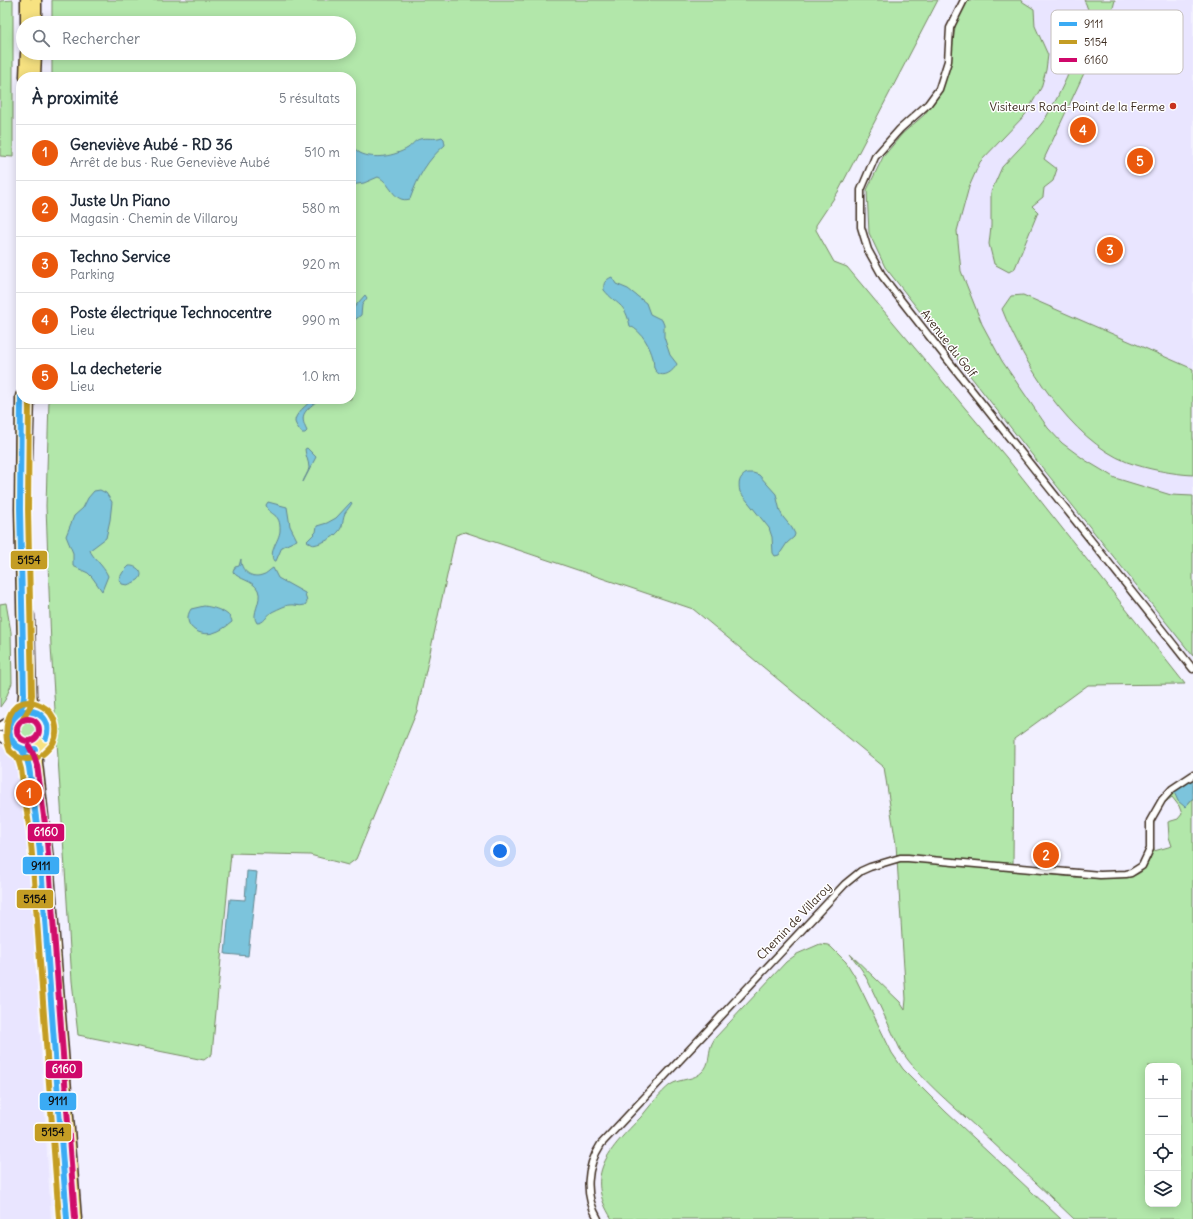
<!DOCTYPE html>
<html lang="fr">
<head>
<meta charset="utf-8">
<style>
  body { margin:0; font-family:Delius,sans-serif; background:#f6f6f7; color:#1f2937 }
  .controls { position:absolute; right:12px; bottom:12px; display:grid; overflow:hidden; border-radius:8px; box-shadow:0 2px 10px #0003 }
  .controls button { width:36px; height:36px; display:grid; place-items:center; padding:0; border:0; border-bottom:1px solid #e0e1e3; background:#fff; color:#1f2937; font:20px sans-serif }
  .you { position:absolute; left:500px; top:851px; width:14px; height:14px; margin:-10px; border:3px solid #fff; border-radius:50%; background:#1a73e8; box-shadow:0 0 0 6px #1a73e833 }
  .badge { display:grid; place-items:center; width:26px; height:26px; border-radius:50%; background:#ea580c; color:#fff; font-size:13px; font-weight:700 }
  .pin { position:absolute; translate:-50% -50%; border:2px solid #fff; box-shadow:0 1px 4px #0006 }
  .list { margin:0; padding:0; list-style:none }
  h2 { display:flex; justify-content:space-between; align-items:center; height:52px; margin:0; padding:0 16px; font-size:17px }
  h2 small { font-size:13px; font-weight:400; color:#747a83 }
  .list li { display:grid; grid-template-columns:26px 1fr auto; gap:12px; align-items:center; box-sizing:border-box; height:56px; padding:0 16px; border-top:1px solid #e0e1e3 }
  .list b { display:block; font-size:15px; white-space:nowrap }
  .list p { margin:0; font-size:13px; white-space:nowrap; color:#747a83 }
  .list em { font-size:13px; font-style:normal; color:#747a83 }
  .icon { flex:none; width:22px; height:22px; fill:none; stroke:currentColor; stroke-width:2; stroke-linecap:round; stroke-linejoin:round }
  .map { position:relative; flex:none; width:1193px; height:1219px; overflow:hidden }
  .search { position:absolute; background:#fff; box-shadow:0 2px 10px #0003; left:16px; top:16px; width:340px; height:44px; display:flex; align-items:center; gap:10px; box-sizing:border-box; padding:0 14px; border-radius:22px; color:#747a83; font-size:15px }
  .panel { position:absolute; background:#fff; box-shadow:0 2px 10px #0003; left:16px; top:72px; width:340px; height:332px; border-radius:16px }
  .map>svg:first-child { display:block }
</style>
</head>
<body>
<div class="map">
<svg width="1193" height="1219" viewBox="0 0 1193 1219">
  <rect width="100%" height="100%" fill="#f2f0ff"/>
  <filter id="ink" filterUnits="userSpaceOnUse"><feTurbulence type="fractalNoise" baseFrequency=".025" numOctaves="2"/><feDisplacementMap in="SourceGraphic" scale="8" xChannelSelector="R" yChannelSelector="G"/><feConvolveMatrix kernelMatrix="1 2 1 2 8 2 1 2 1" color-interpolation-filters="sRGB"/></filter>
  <g filter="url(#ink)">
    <path fill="#e9e5ff" d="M971 0H1193V659L907 296 881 260 874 246 868 227 867 212 872 188 944 96Z
      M0 745 16 759 24 772 51 1219H0Z"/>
    <path fill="#b2e7aa" stroke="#768864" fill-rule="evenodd" d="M13 0V157L0 156V1Z
      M52 0H938L838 192 816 225V230L834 262 847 267 1006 457 1185 684 1088 685 1014 739 1013 863 1014 870C1037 873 1125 886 1141 872 1146 868 1151 858 1152 851 1154 844 1150 837 1151 830 1155 805 1174 791 1193 777V781L1191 780 1185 807 1193 798V1219H1074C1042 1188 1009 1158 976 1127 950 1103 920 1079 900 1049L869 983 862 970 850 954 900 1002 905 1010 906 999 896 844 884 767 693 609 465 532 456 535 417 711 356 859 348 865 310 855 231 853 212 1054 204 1060 78 1035 72 981 51 646 46 506 49 399H351V77H52V53H349V23H52ZM1172 797 1179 806 1182 814 1178 819 1168 822 1169 837 1172 846 1154 851C1151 828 1152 811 1172 797ZM1148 1066H1178V1204H1148Z
      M966 0H1020L1034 9 1035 26 1048 55 1046 70 1041 88 1025 115 980 162 969 187 957 231 961 271 982 324 1002 361 1048 428 1062 443 1085 460 1115 478 1171 495 1193 496V656L1029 451 885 267 869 233 867 190 883 157 902 134 924 115 940 94 949 69 956 21Z
      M1084 0H1115C1113 8 1111 17 1106 23L1101 25 1092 21 1086 4Z
      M1085 43 1092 48V56L1044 159 1057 169 1053 181 1044 188 1043 197 1032 206 1038 212 1015 268 1009 272 994 264 989 244 991 226V192L1002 167 1034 133 1045 119 1057 98 1067 77 1076 45Z
      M1023 295 1193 369V475C1172 474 1147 469 1127 462 1071 440 1023 363 1002 309L1011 296Z
      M6 603 11 632 12 683 5 700 0 707V604Z
      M16 731a14 14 0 1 1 28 0a14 14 0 1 1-28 0Z
      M820 944 828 945 831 947 846 962 854 975 892 1053 903 1069 946 1112 1061 1219H612C583 1174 610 1149 641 1117 649 1107 660 1093 670 1085 680 1078 694 1081 703 1071 710 1064 708 1055 711 1046 712 1043 714 1040 715 1038L786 962 797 954Z"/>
    <path fill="#7cc4dc" stroke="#628690" d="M442 137 444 139 445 145C427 160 418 177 410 199 393 204 391 182 378 177L364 183 351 185V145C354 148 357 151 360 153 374 160 395 156 408 148 412 145 415 140 420 139 427 137 434 140 442 137Z
      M612 277 616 284 628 289 646 303 650 314 662 320 664 325V337L670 355 677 364C673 372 662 380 655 370 653 367 654 363 653 358 650 347 642 331 630 326 625 302 617 306 604 290 603 283 605 280 612 277Z
      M365 295 367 298 362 305 361 315 351 323V311Z
      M313 399H319C306 411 298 413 307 431L305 433H302C300 430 296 426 295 422 294 414 307 405 313 399Z
      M307 448 316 457 303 482C304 478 308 473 309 468 309 461 305 455 305 449Z
      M747 473H753L759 475 776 494 780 511 783 517 792 528 795 534 794 537 787 543 779 555 775 556 773 553 772 537 769 528 740 492C738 483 739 477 747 473Z
      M100 490 106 493 112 502 110 520 106 538 90 550C91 556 104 566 108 576L102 591 92 577 88 573 73 566V553L66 536 74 516 83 508 88 498 94 491Z
      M268 502 287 507 290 526 297 540 282 547 276 561H274C268 552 279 541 280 531 281 512 270 517 266 505Z
      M351 502 352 503C350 507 347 510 345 513 343 517 343 522 342 526 338 536 324 543 313 545L307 541 316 532 317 526 327 523 336 518Z
      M241 559C240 570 251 579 262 575 267 574 269 570 273 568L278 578 305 593 307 602 305 605C299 607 295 604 289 605 286 605 274 611 272 612 266 616 265 623 257 623 250 614 263 601 258 590 253 580 239 580 233 572L235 567 239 566Z
      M129 566C136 565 146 573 138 580 135 582 130 584 127 585L122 584 119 579 123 572Z
      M204 606C213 607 231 612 232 622 226 627 220 631 213 633 197 637 181 624 191 609Z
      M1192 780 1193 781V798L1185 807 1178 801 1174 792Z
      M247 871 257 872 248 956 225 954 230 899 245 900Z"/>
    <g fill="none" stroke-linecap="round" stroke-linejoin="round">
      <defs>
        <path id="minor" d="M964 0 950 28 948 61 939 89 928 104 900 129 875 157 861 190V227L868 250 883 277C985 409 1090 538 1193 669
          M598 1219C584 1195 586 1167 601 1144L845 884 861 871 870 867 900 858H908L1100 875 1126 874 1131 873 1142 866 1150 849V821L1162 800 1172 789 1193 775"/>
        <path id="tertiary" d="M0 727 11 720
          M0 736 12 743"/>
        <path id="primary" d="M26 23V0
          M36 23V0
          M25 77 26 53
          M35 77 36 53
          M27 459 29 399
          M29 615 31 696 34 705 40 714
          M8 730a20 20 0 1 1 40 0a20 20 0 1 1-40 0Z
          M16 714 23 704 24 695 20 509 21 396
          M37 749V763L48 860 76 1219
          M22 750 27 759 29 767 38 832 41 865 67 1219"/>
      </defs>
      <use href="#minor" stroke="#3b2a1e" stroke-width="9"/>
      <use href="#tertiary" stroke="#3b2a1e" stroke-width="11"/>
      <use href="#primary" stroke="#3b2a1e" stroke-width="13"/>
      <use href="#minor" stroke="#fff" stroke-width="6"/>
      <use href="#tertiary" stroke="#fff" stroke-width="8"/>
      <use href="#primary" stroke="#f7e281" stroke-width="10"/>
      <defs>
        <path id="bus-1" d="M24 711C41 711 51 721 46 738
          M24 711C0 720 7 754 35 749
          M24 711C0 717 6 756 35 749
          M24 711C42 709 51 722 46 738
          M16 714 23 704 24 695 20 509 21 396
          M22 750 27 759 29 767 38 832 41 865 67 1219"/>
        <path id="bus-2" d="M23 719 30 707 32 695 28 509 29 399
          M15 754 19 762 21 769 30 833 33 866 59 1219
          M38 757C34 758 30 759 26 759 20 759 15 756 10 751 0 727 11 690 42 706 55 713 60 730 53 743 51 747 46 751 43 754"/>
        <path id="bus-3" d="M17 730a11 11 0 1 1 22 0a11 11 0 1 1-22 0Z
          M29 746 34 756 37 765 46 831 49 864 75 1218"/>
      </defs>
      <use href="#bus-1" stroke="#fff" stroke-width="9"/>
      <use href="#bus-2" stroke="#fff" stroke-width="9"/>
      <use href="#bus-3" stroke="#fff" stroke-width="9"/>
      <use href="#bus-1" stroke="#3babf4" stroke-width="6"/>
      <use href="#bus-2" stroke="#c49d24" stroke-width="6"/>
      <use href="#bus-3" stroke="#cf086a" stroke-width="6"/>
    </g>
  </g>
  <circle fill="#c8321e" stroke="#fff" stroke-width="1.5" cx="1173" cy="106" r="4"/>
  <g text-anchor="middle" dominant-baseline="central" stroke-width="3" stroke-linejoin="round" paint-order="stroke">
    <g font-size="12" fill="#3b2a1e" stroke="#fff" text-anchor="end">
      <text x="1165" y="106">Visiteurs Rond-Point de la Ferme</text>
    </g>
    <g font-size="12" fill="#3b2a1e" stroke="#fff">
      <text transform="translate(949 343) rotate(52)">Avenue du Golf</text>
      <text transform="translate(794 921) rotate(-46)">Chemin de Villaroy</text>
    </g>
  </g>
  <rect x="1051" y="10" width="132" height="64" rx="6" fill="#fff" stroke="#c4bfbc" stroke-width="1"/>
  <rect x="1059" y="22" width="18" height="4" fill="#3babf4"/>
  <rect x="1059" y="40" width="18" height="4" fill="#c49d24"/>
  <rect x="1059" y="58" width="18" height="4" fill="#cf086a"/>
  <g font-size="11" fill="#3b2a1e">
    <text x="1084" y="28">9111</text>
    <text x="1084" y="46">5154</text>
    <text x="1084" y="64">6160</text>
  </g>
  <g stroke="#fff" stroke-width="1.5">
    <rect x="10" y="550" width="38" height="20" rx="4" fill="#c49d24"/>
    <rect x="27" y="823" width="38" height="19" rx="4" fill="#cf086a"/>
    <rect x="22" y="856" width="38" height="19" rx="4" fill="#3babf4"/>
    <rect x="16" y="889" width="38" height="20" rx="4" fill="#c49d24"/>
    <rect x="45" y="1060" width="38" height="19" rx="4" fill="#cf086a"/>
    <rect x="39" y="1092" width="38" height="19" rx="4" fill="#3babf4"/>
    <rect x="34" y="1123" width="38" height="19" rx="4" fill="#c49d24"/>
  </g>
  <g font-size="11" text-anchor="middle" font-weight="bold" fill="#fff">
    <text x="46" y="836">6160</text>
    <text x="64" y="1073">6160</text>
  </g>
  <g font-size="11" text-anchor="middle" font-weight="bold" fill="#111">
    <text x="29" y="564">5154</text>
    <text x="41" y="870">9111</text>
    <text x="35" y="903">5154</text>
    <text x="58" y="1105">9111</text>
    <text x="53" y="1136">5154</text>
  </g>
</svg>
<div class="controls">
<button>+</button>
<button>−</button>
<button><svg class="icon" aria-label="locate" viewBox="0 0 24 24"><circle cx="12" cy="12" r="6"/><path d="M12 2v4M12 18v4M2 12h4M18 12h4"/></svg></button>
<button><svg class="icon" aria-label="layers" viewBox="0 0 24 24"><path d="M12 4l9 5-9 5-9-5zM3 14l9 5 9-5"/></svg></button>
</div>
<div class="you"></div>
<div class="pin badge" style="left:29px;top:793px">1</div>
<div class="pin badge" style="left:1046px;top:855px">2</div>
<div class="pin badge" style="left:1110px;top:250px">3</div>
<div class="pin badge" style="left:1083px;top:130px">4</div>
<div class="pin badge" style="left:1140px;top:161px">5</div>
<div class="search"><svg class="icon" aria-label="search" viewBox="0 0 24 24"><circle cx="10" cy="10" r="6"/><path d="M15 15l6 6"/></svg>Rechercher</div>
<section class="panel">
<h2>À proximité<small>5 résultats</small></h2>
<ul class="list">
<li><span class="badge">1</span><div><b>Geneviève Aubé - RD 36</b><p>Arrêt de bus · Rue Geneviève Aubé</p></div><em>510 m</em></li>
<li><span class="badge">2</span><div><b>Juste Un Piano</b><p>Magasin · Chemin de Villaroy</p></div><em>580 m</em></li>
<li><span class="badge">3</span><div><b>Techno Service</b><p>Parking</p></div><em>920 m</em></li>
<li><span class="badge">4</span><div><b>Poste électrique Technocentre</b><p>Lieu</p></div><em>990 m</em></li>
<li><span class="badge">5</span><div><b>La decheterie</b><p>Lieu</p></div><em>1.0 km</em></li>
</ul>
</section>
</div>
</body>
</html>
